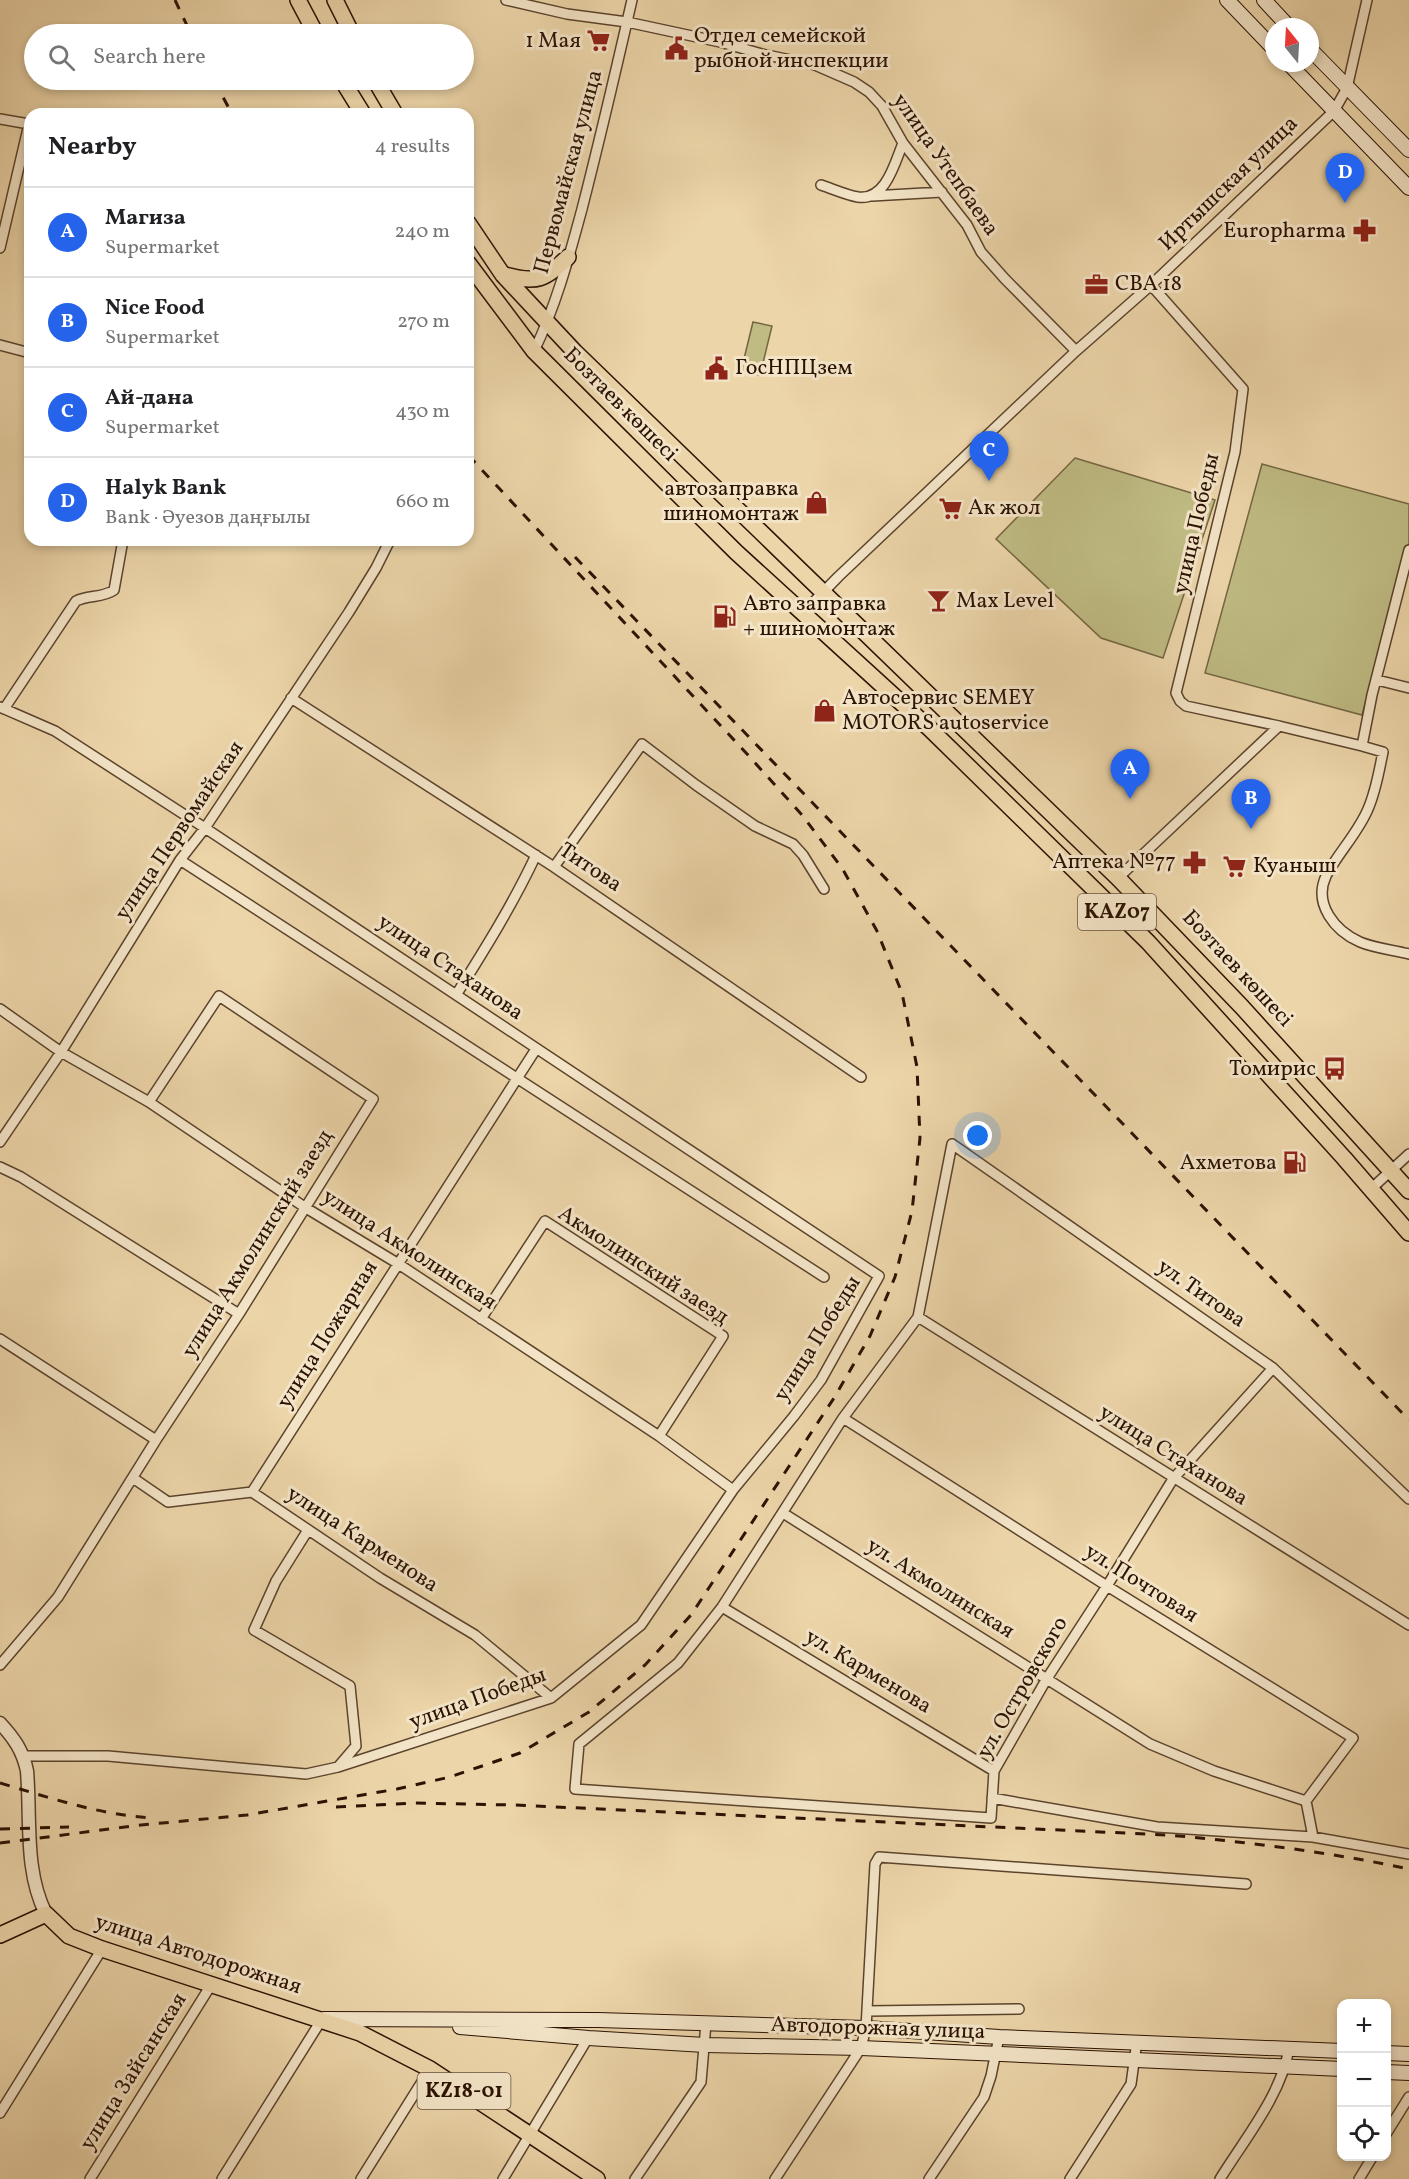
<!DOCTYPE html>
<html lang="en">
<head>
<meta charset="utf-8">
<style>
  body { margin:0; font-family:Vollkorn,serif; background:#f6f6f6; color:#202124 }
  .controls { position:absolute; right:18px; bottom:18px; display:grid; overflow:hidden; border-radius:12px; box-shadow:0 3px 9px #0003 }
  .controls button { width:54px; height:54px; display:grid; place-items:center; padding:0; border:0; border-bottom:2px solid #e0e0e0; background:#fff; color:#202124; font:30px sans-serif }
  .compass { position:absolute; left:1265px; top:18px; width:54px; height:54px; border-radius:50%; background:#fff; box-shadow:0 3px 9px #0003; rotate:342deg }
  .you { position:absolute; left:978px; top:1136px; width:21px; height:21px; margin:-15px; border:4px solid #fff; border-radius:50%; background:#1a73e8; box-shadow:0 0 0 9px #1a73e833 }
  .badge { display:grid; place-items:center; width:39px; height:39px; border-radius:50%; background:#2563eb; color:#fff; font-size:20px; font-weight:700 }
  .pin { position:absolute; translate:-50% -50px; filter:drop-shadow(0 2px 3px #0008) }
  .pin::after { content:''; position:absolute; top:32px; width:21px; height:18px; background:inherit; clip-path:polygon(0 0,100% 0,50% 100%) }
  .list { margin:0; padding:0; list-style:none }
  h2 { display:flex; justify-content:space-between; align-items:center; height:78px; margin:0; padding:0 24px; font-size:26px }
  h2 small { font-size:20px; font-weight:400; color:#757577 }
  .list li { display:grid; grid-template-columns:39px 1fr auto; gap:18px; align-items:center; box-sizing:border-box; height:90px; padding:0 24px; border-top:2px solid #e0e0e0 }
  .list b { display:block; font-size:22px; white-space:nowrap }
  .list p { margin:0; font-size:20px; white-space:nowrap; color:#757577 }
  .list em { font-size:20px; font-style:normal; color:#757577 }
  .icon { flex:none; width:33px; height:33px; fill:none; stroke:currentColor; stroke-width:2; stroke-linecap:round; stroke-linejoin:round }
  .map { position:relative; flex:none; width:1409px; height:2179px; overflow:hidden }
  .search { position:absolute; background:#fff; box-shadow:0 3px 9px #0003; left:24px; top:24px; width:450px; height:66px; display:flex; align-items:center; gap:15px; box-sizing:border-box; padding:0 21px; border-radius:33px; color:#757577; font-size:22px }
  .panel { position:absolute; background:#fff; box-shadow:0 3px 9px #0003; left:24px; top:108px; width:450px; height:438px; border-radius:18px }
  .map>svg:first-child { display:block }
</style>
</head>
<body>
<div class="map">
<svg width="1409" height="2179" viewBox="0 0 1409 2179">
  <rect width="100%" height="100%" fill="#ecd5a9"/>
  <filter id="stains"><feTurbulence type="fractalNoise" baseFrequency=".00333" numOctaves="4"/><feColorMatrix values="0 0 0 0 .2 0 0 0 0 .09 0 0 0 0 .02 0 0 0 .5 -.17"/></filter>
  <radialGradient id="worn" r=".72"><stop offset=".6" stop-color="#630" stop-opacity="0"/><stop offset="1" stop-color="#630" stop-opacity=".3"/></radialGradient>
  <path fill="#bfbb83" stroke="#756643" stroke-width="1.5" d="M753 322 772 326 760 375 741 371Z
    M1075 458 1215 500 1163 658 1101 638 996 539Z
    M1262 464 1409 504V543L1362 715 1205 673Z"/>
  <g fill="none" stroke-linecap="round" stroke-linejoin="round">
    <defs>
      <path id="minor" d="M506 0 567 14 627 22 720 42 762 54 815 65 854 82 869 92 882 106 903 143 967 225 981 252 1005 279 1076 351
        M0 119 29 124 0 248
        M821 185C833 189 846 195 858 197 886 201 895 162 903 143
        M872 196 942 192
        M1151 285 1243 389 1235 452 1176 693 1180 701 1186 706 1279 726
        M0 345 30 353
        M534 351C556 306 569 257 582 209 600 139 616 70 632 0
        M804 612 838 577 1076 351 1151 285 1334 111 1347 88 1367 0
        M1377 680 1409 688
        M291 698 554 867 861 1077
        M0 707 55 731 205 828 879 1276 821 1380 794 1416 733 1490 641 1625 551 1698 338 1767 306 1774 108 1756H24
        M4 709 76 601C88 595 103 598 114 590L123 540
        M1362 746 1383 752C1379 771 1376 791 1368 809 1358 833 1338 853 1326 876 1313 904 1335 931 1360 942 1374 948 1393 950 1409 954
        M180 860 824 1277
        M554 867 642 744 696 785 755 826 793 844 803 855 824 889
        M1118 878 1279 726 1362 746 1372 695 1409 550
        M456 995C485 949 513 904 536 855
        M0 1009 61 1052 149 1102 306 1208 397 1263 659 1436 733 1490
        M0 1142 61 1052 180 860 205 828 349 612 376 568 390 540
        M0 1167 21 1177 239 1314
        M1372 1188 1409 1154
        M918 1317 1409 1625
        M481 1319 545 1221 723 1336 659 1436
        M0 1339 156 1440
        M1273 1368 1173 1479 1107 1586 1046 1680 994 1771 991 1818 575 1789 579 1744 678 1663 722 1607 843 1418 918 1317 952 1144 1273 1368 1409 1499
        M843 1418 1107 1586 1353 1738 1306 1801
        M133 1478 168 1502 252 1492 380 1578 475 1635 551 1698
        M252 1492 536 1049
        M783 1513 1150 1744 1214 1771 1306 1801 1313 1837
        M308 1530 276 1581 254 1630 350 1686 356 1746 338 1767
        M722 1607 994 1771
        M0 1665 58 1597 156 1440 239 1314 373 1099 219 996 149 1102
        M992 1798 1157 1827 1313 1837 1409 1854
        M868 2011 1019 2009
        M0 2113 102 1949
        M1386 2134 1409 2097
        M90 2179 211 1985
        M222 2179 322 2019
        M361 2179 430 2069
        M503 2179 588 2038
        M635 2179 701 2082 706 2023
        M775 2179 861 2048 866 2028 875 1864 879 1857 1246 1884
        M929 2179 984 2097 991 2076 999 2037
        M1070 2179 1131 2084 1137 2041
        M1220 2179C1244 2140 1282 2094 1289 2048
        M1359 2179 1373 2156"/>
      <path id="tertiary" d="M0 1723C14 1738 23 1751 27 1771 31 1818 24 1871 46 1914"/>
      <path id="secondary" d="M1227 0 1274 49
        M1264 0 1289 27
        M1310 49 1409 150
        M1288 63 1409 188
        M324 2019 598 2020 866 2028 999 2037 1342 2051
        M460 2027 588 2038 705 2045 861 2048 1342 2069
        M1386 2053 1409 2054
        M1386 2072 1409 2073"/>
      <path id="primary" d="M0 1935 46 1914 69 1936 102 1949 360 2033 430 2069 597 2179"/>
      <path id="trunk" d="M298 0 316 34
        M335 0 352 34
        M342 80 363 114
        M375 80 395 114
        M468 223 503 275 575 352 1118 878 1242 1007 1409 1191
        M468 263 534 351 736 552 929 728 1148 942 1344 1158 1409 1233
        M505 275C538 284 545 279 568 257"/>
    </defs>
    <use href="#minor" stroke="#5b432c" stroke-width="12"/>
    <use href="#tertiary" stroke="#5b432c" stroke-width="15"/>
    <use href="#secondary" stroke="#2b1203" stroke-width="16"/>
    <use href="#primary" stroke="#2b1203" stroke-width="18"/>
    <use href="#trunk" stroke="#2b1203" stroke-width="18"/>
    <use href="#minor" stroke="#f3e4c7" stroke-width="9"/>
    <use href="#tertiary" stroke="#f3e4c7" stroke-width="12"/>
    <use href="#secondary" stroke="#f3e4c7" stroke-width="14"/>
    <use href="#primary" stroke="#ecd5a9" stroke-width="15"/>
    <use href="#trunk" stroke="#ecd5a9" stroke-width="15"/>
    <path stroke="#2b1203" stroke-width="3" stroke-dasharray="10 10" stroke-linecap="butt" d="M175 0 191 34
      M214 80 232 114
      M575 557 1409 1420
      M0 1783C51 1798 100 1815 153 1818
      M336 1807 414 1803 514 1805 1167 1835C1248 1842 1329 1852 1409 1869
      M0 1829 69 1827
      M0 1843 141 1825 247 1815 397 1789 450 1777 520 1753 589 1712 645 1665 691 1615 834 1398 870 1336 895 1277 912 1211 920 1138 917 1067 902 993 877 931 842 868 802 815 748 755 468 455"/>
  </g>
  <defs>
    <symbol id="supermarket-bare" viewBox="-9 -9 18 18"><path d="M-6-5.5h2.5l.6 2H6L4.5 2H-2.5L-4.4-4H-6ZM-1.5 3.2a1.3 1.3 0 1 0 .1 0ZM3 3.2a1.3 1.3 0 1 0 .1 0Z" fill="#8f2418" stroke="#f3e4c7" stroke-width="2.5" paint-order="stroke"/></symbol>
    <symbol id="civic-bare" viewBox="-9 -9 18 18"><path d="M-.6-6.5H3V-4.5H.6V-3L4-1V1h2V6H-6V1h2V-1L-.6-3ZM-1.2 2.5V6h2.4V2.5Z" fill="#8f2418" stroke="#f3e4c7" stroke-width="2.5" paint-order="stroke"/></symbol>
    <symbol id="pharmacy-bare" viewBox="-9 -9 18 18"><path d="M-2-6h4v4h4v4h-4v4h-4v-4h-4v-4h4Z" fill="#8f2418" stroke="#f3e4c7" stroke-width="2.5" paint-order="stroke"/></symbol>
    <symbol id="office-bare" viewBox="-9 -9 18 18"><path d="M-6-3h4V-5.5h4V-3h4V5H-6ZM-1-4.5V-3h2v-1.5ZM-6 0V1H6V0Z" fill="#8f2418" stroke="#f3e4c7" stroke-width="2.5" paint-order="stroke"/></symbol>
    <symbol id="shop-bare" viewBox="-9 -9 18 18"><path d="M-5-2.5h2.3a2.7 3.5 0 0 1 5.4 0H5L5.5 6h-11ZM-1.5-2.5h3a1.5 2.3 0 0 0-3 0Z" fill="#8f2418" stroke="#f3e4c7" stroke-width="2.5" paint-order="stroke"/></symbol>
    <symbol id="bar-bare" viewBox="-9 -9 18 18"><path d="M-6-5H6L.8 .8V4.5H3.5V6h-7V4.5H-.8V.8Z" fill="#8f2418" stroke="#f3e4c7" stroke-width="2.5" paint-order="stroke"/></symbol>
    <symbol id="fuel-bare" viewBox="-9 -9 18 18"><path d="M-5.5-6h7V0h2V4h1.3V-2.5L3-4.5l.8-.8L6-3V5H2.5V1h-1V6h-7ZM-4.2-4.7v3.2H.2V-4.7Z" fill="#8f2418" stroke="#f3e4c7" stroke-width="2.5" paint-order="stroke"/></symbol>
    <symbol id="bus-bare" viewBox="-9 -9 18 18"><path d="M-5-6H5V4H4V6H2V4H-2V6H-4V4H-5ZM-3.5-4V0h7V-4ZM-3.5 1.2v1.5H-2V1.2ZM2 1.2v1.5H3.5V1.2Z" fill="#8f2418" stroke="#f3e4c7" stroke-width="2.5" paint-order="stroke"/></symbol>
  </defs>
  <g fill-rule="evenodd">
    <use href="#supermarket-bare" x="582" y="24" width="33" height="33"/>
    <use href="#civic-bare" x="660" y="32" width="33" height="33"/>
    <use href="#pharmacy-bare" x="1348" y="214" width="33" height="33"/>
    <use href="#office-bare" x="1080" y="268" width="33" height="33"/>
    <use href="#civic-bare" x="700" y="352" width="33" height="33"/>
    <use href="#shop-bare" x="800" y="486" width="33" height="33"/>
    <use href="#supermarket-bare" x="934" y="492" width="33" height="33"/>
    <use href="#bar-bare" x="922" y="584" width="33" height="33"/>
    <use href="#fuel-bare" x="708" y="600" width="33" height="33"/>
    <use href="#shop-bare" x="808" y="694" width="33" height="33"/>
    <use href="#pharmacy-bare" x="1178" y="846" width="33" height="33"/>
    <use href="#supermarket-bare" x="1218" y="850" width="33" height="33"/>
    <use href="#bus-bare" x="1318" y="1052" width="33" height="33"/>
    <use href="#fuel-bare" x="1278" y="1146" width="33" height="33"/>
  </g>
  <g text-anchor="middle" dominant-baseline="central" stroke-width="6" stroke-linejoin="round" paint-order="stroke">
    <g fill="#f3e4c7" stroke="#67513e" stroke-width="1.5">
      <rect x="1078" y="894" width="78" height="36" rx="4.5"/>
      <rect x="417.5" y="2073" width="93" height="36" rx="4.5"/>
    </g>
    <g font-size="21" font-weight="bold" fill="#2b1203">
      <text x="1117" y="912">KAZ07</text>
      <text x="464" y="2091">KZ18-01</text>
    </g>
    <g font-size="22" fill="#2b1203" stroke="#f3e4c7" text-anchor="start">
      <text x="694" y="36">Отдел семейской<tspan x="694" dy="25">рыбной инспекции</tspan></text>
      <text x="581" y="41" text-anchor="end">1 Мая</text>
      <text x="1346" y="231" text-anchor="end">Europharma</text>
      <text x="1115" y="284">СВА 18</text>
      <text x="735" y="368">ГосНПЦзем</text>
      <text x="799" y="489" text-anchor="end">автозаправка<tspan x="799" dy="25">шиномонтаж</tspan></text>
      <text x="968" y="508">Ак жол</text>
      <text x="956" y="601">Max Level</text>
      <text x="743" y="604">Авто заправка<tspan x="743" dy="25">+ шиномонтаж</tspan></text>
      <text x="842" y="698">Автосервис SEMEY<tspan x="842" dy="25">MOTORS autoservice</tspan></text>
      <text x="1176" y="862" text-anchor="end">Аптека №77</text>
      <text x="1253" y="866">Куаныш</text>
      <text x="1316" y="1069" text-anchor="end">Томирис</text>
      <text x="1277" y="1163" text-anchor="end">Ахметова</text>
    </g>
    <g font-size="22" fill="#2b1203" stroke="#f3e4c7">
      <text transform="translate(945 165) rotate(55)">улица Утепбаева</text>
      <text transform="translate(569 172) rotate(-75)">Первомайская улица</text>
      <text transform="translate(1229 184) rotate(-44)">Иртышская улица</text>
      <text transform="translate(620 405) rotate(45)">Бозтаев көшесі</text>
      <text transform="translate(1197 524) rotate(-77)">улица Победы</text>
      <text transform="translate(180 831) rotate(-56)">улица Первомайская</text>
      <text transform="translate(590 868) rotate(34)">Титова</text>
      <text transform="translate(450 968) rotate(34)">улица Стаханова</text>
      <text transform="translate(1237 969) rotate(47)">Бозтаев көшесі</text>
      <text transform="translate(258 1244) rotate(-58)">улица Акмолинский заезд</text>
      <text transform="translate(409 1250) rotate(33)">улица Акмолинская</text>
      <text transform="translate(643 1266) rotate(33)">Акмолинский заезд</text>
      <text transform="translate(1201 1294) rotate(35)">ул. Титова</text>
      <text transform="translate(328 1335) rotate(-58)">улица Пожарная</text>
      <text transform="translate(818 1339) rotate(-58)">улица Победы</text>
      <text transform="translate(1173 1456) rotate(32)">улица Стаханова</text>
      <text transform="translate(362 1540) rotate(33)">улица Карменова</text>
      <text transform="translate(1141 1584) rotate(32)">ул. Почтовая</text>
      <text transform="translate(940 1589) rotate(32)">ул. Акмолинская</text>
      <text transform="translate(868 1672) rotate(31)">ул. Карменова</text>
      <text transform="translate(1023 1688) rotate(-60)">ул. Островского</text>
      <text transform="translate(478 1699) rotate(-20)">улица Победы</text>
      <text transform="translate(198 1955) rotate(18)">улица Автодорожная</text>
      <text transform="translate(878 2029) rotate(2)">Автодорожная улица</text>
      <text transform="translate(134 2072) rotate(-58)">улица Зайсанская</text>
    </g>
  </g>
  <rect width="100%" height="100%" filter="url(#stains)"/>
  <rect width="100%" height="100%" fill="url(#worn)"/>
</svg>
<div class="controls">
<button>+</button>
<button>−</button>
<button><svg class="icon" aria-label="locate" viewBox="0 0 24 24"><circle cx="12" cy="12" r="6"/><path d="M12 2v4M12 18v4M2 12h4M18 12h4"/></svg></button>
</div>
<svg class="compass" viewBox="-18 -18 36 36"><path d="M0-13l5 13h-10z" fill="#e53935"/><path d="M0 13l5-13h-10z" fill="#757577"/></svg>
<div class="you"></div>
<div class="pin badge" style="left:1130px;top:799px">A</div>
<div class="pin badge" style="left:1251px;top:829px">B</div>
<div class="pin badge" style="left:989px;top:481px">C</div>
<div class="pin badge" style="left:1345px;top:203px">D</div>
<div class="search"><svg class="icon" aria-label="search" viewBox="0 0 24 24"><circle cx="10" cy="10" r="6"/><path d="M15 15l6 6"/></svg>Search here</div>
<section class="panel">
<h2>Nearby<small>4 results</small></h2>
<ul class="list">
<li><span class="badge">A</span><div><b>Магиза</b><p>Supermarket</p></div><em>240 m</em></li>
<li><span class="badge">B</span><div><b>Nice Food</b><p>Supermarket</p></div><em>270 m</em></li>
<li><span class="badge">C</span><div><b>Ай-дана</b><p>Supermarket</p></div><em>430 m</em></li>
<li><span class="badge">D</span><div><b>Halyk Bank</b><p>Bank · Әуезов даңғылы</p></div><em>660 m</em></li>
</ul>
</section>
</div>
</body>
</html>
